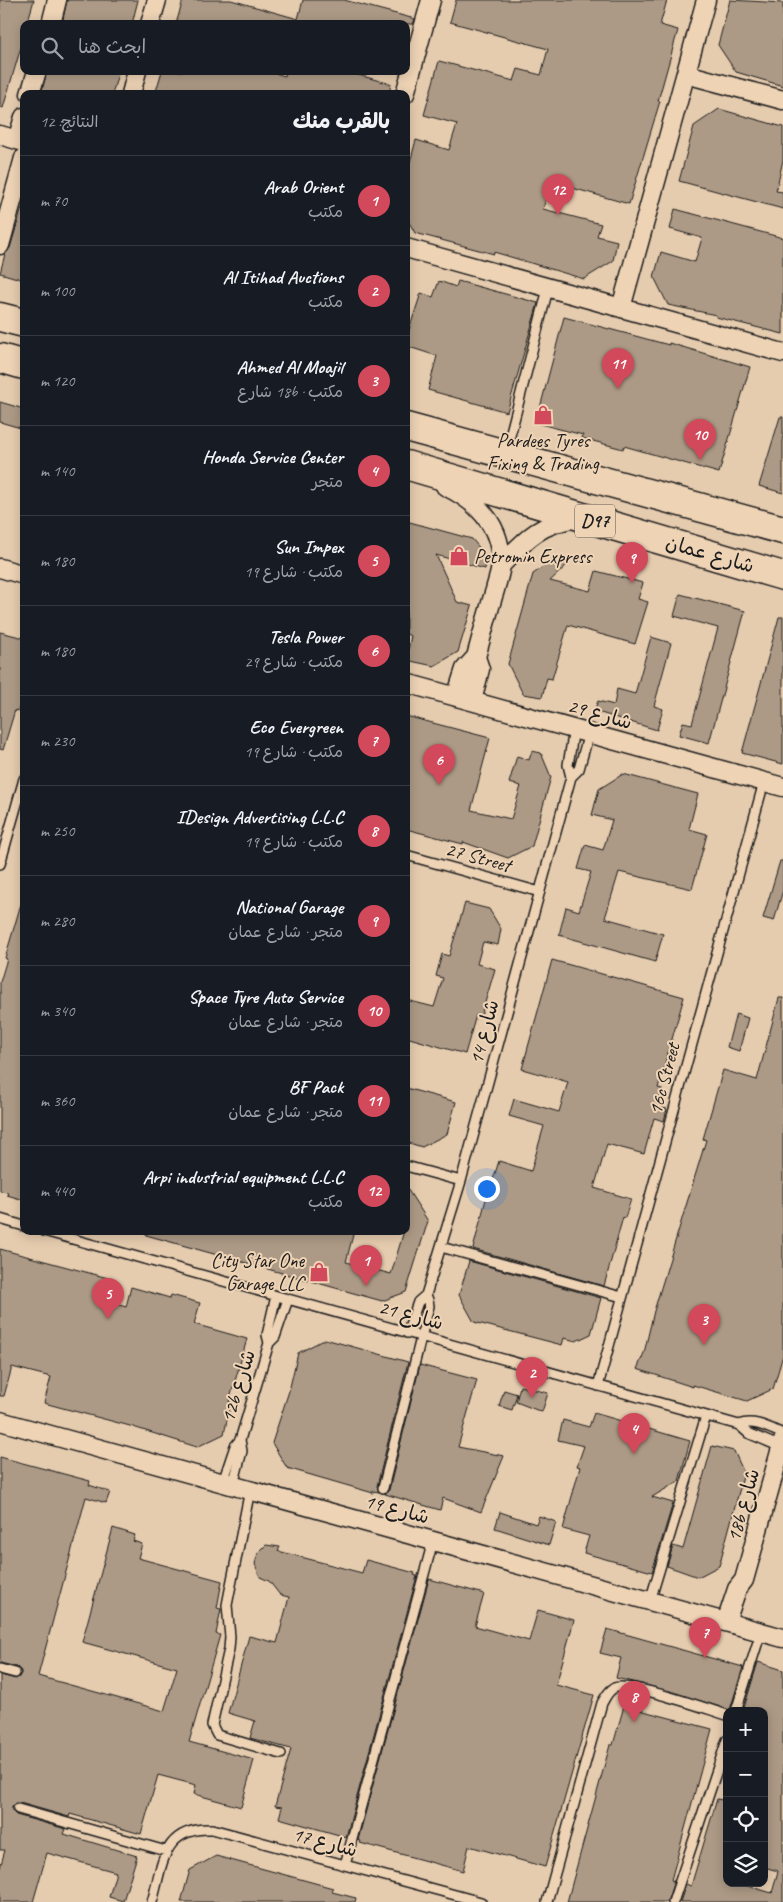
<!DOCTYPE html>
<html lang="ar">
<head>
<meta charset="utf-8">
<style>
  body { margin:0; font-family:Caveat,"Playpen Sans Arabic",sans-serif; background:#20242c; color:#f1f3f6; direction:rtl }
  .controls { position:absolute; right:15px; bottom:15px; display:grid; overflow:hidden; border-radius:10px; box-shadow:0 2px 12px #0003 }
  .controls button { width:45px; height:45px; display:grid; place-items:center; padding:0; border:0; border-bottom:1px solid #363941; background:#171b24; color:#f1f3f6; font:25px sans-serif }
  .you { position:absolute; left:486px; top:1188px; width:18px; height:18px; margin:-12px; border:4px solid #fff; border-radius:50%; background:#1a73e8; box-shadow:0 0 0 8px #1a73e833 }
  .badge { display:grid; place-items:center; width:32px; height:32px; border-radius:50%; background:#d1495b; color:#fff; font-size:16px; font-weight:700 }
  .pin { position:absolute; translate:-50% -41px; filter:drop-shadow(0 1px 2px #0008) }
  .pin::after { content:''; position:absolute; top:26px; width:18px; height:15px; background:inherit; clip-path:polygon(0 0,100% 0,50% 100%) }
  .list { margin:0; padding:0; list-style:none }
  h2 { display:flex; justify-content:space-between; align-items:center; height:65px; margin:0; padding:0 20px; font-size:21px }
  h2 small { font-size:16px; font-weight:400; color:#9ea1a6 }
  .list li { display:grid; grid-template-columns:32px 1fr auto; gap:15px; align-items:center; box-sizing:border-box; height:90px; padding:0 20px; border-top:1px solid #363941 }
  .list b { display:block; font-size:19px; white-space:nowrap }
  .list p { margin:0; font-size:16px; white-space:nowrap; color:#9ea1a6 }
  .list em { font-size:16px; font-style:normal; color:#9ea1a6 }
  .icon { flex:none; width:28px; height:28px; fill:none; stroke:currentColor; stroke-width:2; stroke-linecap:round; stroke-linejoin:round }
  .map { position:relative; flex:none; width:783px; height:1902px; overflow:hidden; direction:ltr }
  .search { position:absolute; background:#171b24; box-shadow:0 2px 12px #0003; left:20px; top:20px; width:390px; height:55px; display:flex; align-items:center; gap:12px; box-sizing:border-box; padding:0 18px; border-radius:10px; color:#9ea1a6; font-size:19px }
  .panel { position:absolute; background:#171b24; box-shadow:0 2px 12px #0003; left:20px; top:90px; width:390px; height:1145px; border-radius:10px; direction:rtl }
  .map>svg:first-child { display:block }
</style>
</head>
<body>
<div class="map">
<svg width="783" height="1902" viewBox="0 0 783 1902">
  <rect width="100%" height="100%" fill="#e6ccaf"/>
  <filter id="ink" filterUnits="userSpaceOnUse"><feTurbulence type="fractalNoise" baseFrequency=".02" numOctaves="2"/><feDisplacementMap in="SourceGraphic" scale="10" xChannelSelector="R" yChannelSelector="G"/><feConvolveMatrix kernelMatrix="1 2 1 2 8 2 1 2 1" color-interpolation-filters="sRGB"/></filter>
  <g filter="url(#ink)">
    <path fill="#ad9a86" stroke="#1c1c1c" d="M0 0H34L27 24H24V37L3 108 0 107Z
      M67 0H138L132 24H62Z
      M183 0H231L298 19 303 0H344L415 19 413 24H176Z
      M456 0H667L660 25 678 30 658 101H660L629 204 551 182 543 209 601 224 597 236 617 241 613 261 584 279 494 252V254L415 233 406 217V177L416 140 449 150 457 124 424 115 439 61 514 81 518 69 541 75 548 49 450 22Z
      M730 0 783 3V86L736 72 718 45Z
      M47 71H119L112 94H41Z
      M162 71H268L285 76 286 71H344L391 84 389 94H167L156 91Z
      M719 109 783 127V160L776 191 783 192V209L679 181 694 126Z
      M24 201V280L0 273 5 254 10 248Z
      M675 209 783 238V334L716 317V315L668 305 654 277 661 252 695 262 702 238 670 229Z
      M439 281 456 287 458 281 538 303 507 412 428 390 437 356 406 346V339L421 293 433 297Z
      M564 317 669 345V343L750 367 719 473 624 446 623 449 582 438 583 435 536 423Z
      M0 402 24 409V429L0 422Z
      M780 417H783V493L759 486Z
      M406 521 472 539 487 557 485 569 436 555 457 602 472 606 458 652 434 666 406 660 411 636 406 634Z
      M556 558 569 563 550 581 590 591 596 571 643 583 638 599 648 602 635 644 568 625 552 679 547 678 542 697 523 694 508 664 533 574Z
      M680 594 745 611 709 743 679 735 683 722 692 724 718 628 674 616Z
      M779 617H783V764L742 753Z
      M0 632 24 638V692L18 711 15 710 3 750 0 749Z
      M651 637 671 643 654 706 663 709 657 730 594 711 598 701 614 705 617 689 635 694Z
      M406 716 490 738 471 810 511 819 521 786 509 783 517 756 529 760 532 751 541 753 551 777 532 846 508 858 463 842V844L406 829Z
      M623 774 698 794 689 829 707 834 692 889 619 872 605 918 663 934 655 962 559 935 566 907 579 911 591 872 578 869 585 845 603 850 612 820 592 815 599 789Z
      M780 861H783V890L774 921 763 918Z
      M465 903 489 909 501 929 498 945 483 942 477 964 495 969 481 1016 476 1015 465 1054 406 1037V1000L434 1007 443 978 436 976 442 954 449 956Z
      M21 904 24 905V1200L7 1195 8 1192 0 1191V982L7 959 5 958Z
      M552 960 684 997 658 1088 662 1089 657 1107 667 1109 664 1121 654 1118 644 1154 607 1144 594 1188 631 1199 625 1218 623 1217 604 1286 473 1249 487 1195H488L499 1161 531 1171 544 1126 509 1116 514 1099 559 1112 568 1082 522 1069Z
      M779 998H783V1355L773 1389 747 1401 693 1385V1387L637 1369 644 1353 654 1311 706 1140 703 1139 723 1070 757 1080Z
      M736 1014 748 1018 739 1051 727 1047Z
      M406 1088 456 1102 447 1134 422 1147 406 1142Z
      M406 1187 428 1221 406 1292 382 1301 146 1235 147 1231H354L346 1262 391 1274 404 1231H406Z
      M0 1249 108 1278 102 1300 126 1307 131 1287 170 1298 171 1295 200 1303 194 1324 247 1339 229 1402H231L224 1434 197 1447 130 1426 44 1403 51 1377 12 1367 4 1396H0Z
      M469 1261 601 1298 591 1334 576 1341 564 1338 562 1345 474 1322 459 1295Z
      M325 1339 408 1362 377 1486 379 1492 373 1491V1493L287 1468 272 1443 289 1391 298 1353Z
      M420 1365 477 1380 458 1447 504 1456 481 1512 443 1498 440 1510 385 1494 389 1490Z
      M520 1386 548 1393 542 1412 516 1402Z
      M504 1390 517 1394 512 1410 499 1406Z
      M594 1413 690 1441 679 1481 652 1497 673 1503 652 1572 584 1553 589 1536 563 1529 580 1467 577 1466 584 1446 558 1440 563 1420 589 1427Z
      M712 1446 734 1451 744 1473 719 1566 698 1577 667 1566 673 1546 683 1549Z
      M0 1457 90 1481 89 1485 110 1492 106 1503 86 1497 38 1676 164 1711 177 1668 82 1642 113 1528 135 1535 133 1541 142 1544 138 1558 222 1581 217 1608 221 1609 216 1634 220 1635 189 1742 254 1760 241 1807 194 1794 196 1785 158 1775 141 1834 70 1814 69 1817 20 1803H16L12 1807V1811L16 1815 66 1829 64 1834 137 1856 123 1901 109 1897 116 1872 47 1853 33 1902H0V1868L5 1850H0V1675L16 1679 21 1674V1671L17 1667 0 1663Z
      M500 1512 536 1524 539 1516 556 1522 549 1545 495 1528Z
      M266 1545 280 1547 278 1551 362 1573 366 1560 415 1573 414 1575 417 1576 346 1837 279 1818 282 1807 275 1806 291 1749 250 1738 255 1721 228 1713 249 1636 277 1643 289 1597 280 1595 269 1581 260 1577 255 1564 258 1553Z
      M429 1579 484 1594 475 1626 529 1641 538 1610 574 1620 556 1685 594 1695 545 1867 469 1846 463 1871 360 1843 361 1841 358 1840Z
      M607 1629 743 1667 730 1710 670 1691 616 1678 621 1658 600 1653Z
      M758 1662 783 1670V1902H680L686 1884 691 1886 717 1799 727 1801V1883H737L772 1893 778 1871 764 1867V1711H743Z
      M624 1706 712 1729 671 1880 674 1881 667 1902H567L610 1745H613Z
      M216 1856 333 1888 332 1892 356 1898 355 1902H181L190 1870Z"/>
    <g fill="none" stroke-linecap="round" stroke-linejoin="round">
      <defs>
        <path id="lane" d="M506 451 548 289
          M571 777 568 765 574 729
          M406 855 540 892
          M0 864 24 779
          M406 1166 461 1181
          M0 1219 24 1226
          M44 1231 739 1425 748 1433 781 1447
          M441 1247 622 1297
          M407 1333 418 1302 426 1295 461 1181 571 777 579 769 589 733
          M269 1343 267 1335 276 1296
          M598 1386 764 782
          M739 1425C754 1419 769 1428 783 1434
          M223 1482 235 1446 240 1440 269 1343 275 1337 288 1299
          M233 1485 242 1451 240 1440
          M383 1488 429 1306 428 1300 426 1295
          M250 1490 227 1605 230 1637 229 1649 212 1725 217 1735 281 1754
          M650 1601 706 1416
          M0 1669 15 1673
          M736 1711 761 1632
          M18 1809 166 1851
          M345 1865 433 1541
          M152 1902C163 1864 162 1827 212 1829L481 1902
          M547 1902 602 1703C605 1698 608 1691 614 1688 629 1681 707 1709 727 1715
          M673 1902 727 1740"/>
        <path id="street" d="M51 24 57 0
          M150 24 157 0
          M686 74 783 100
          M30 94 37 71
          M131 94 137 71
          M405 94 431 0
          M0 135 24 142
          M17 140 24 117
          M0 245 24 158
          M406 248 783 353
          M621 308 706 0
          M445 486C477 501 501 525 501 563 501 572 497 581 495 590 488 612 482 635 476 657L465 669 456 697
          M501 565C526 539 540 523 577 518
          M0 568 24 575
          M406 683 783 787
          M472 701 480 669 476 657
          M0 1421 783 1638
          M726 1622 737 1589 744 1580 783 1441"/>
        <path id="primary" d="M0 317 24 323
          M0 358 24 365
          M406 427 783 530
          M406 465 783 576"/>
      </defs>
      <use href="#lane" stroke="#1c1c1c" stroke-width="12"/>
      <use href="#street" stroke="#1c1c1c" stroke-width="21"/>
      <use href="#primary" stroke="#1c1c1c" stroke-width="31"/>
      <use href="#lane" stroke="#eed3b5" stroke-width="9"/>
      <use href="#street" stroke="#eed3b5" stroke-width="18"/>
      <use href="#primary" stroke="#eed3b5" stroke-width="28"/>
    </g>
  </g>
  <defs>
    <symbol id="shop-bare" viewBox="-9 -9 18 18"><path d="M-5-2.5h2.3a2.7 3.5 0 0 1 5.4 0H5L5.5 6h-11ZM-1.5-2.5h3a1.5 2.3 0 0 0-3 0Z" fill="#d1495b" stroke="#eed3b5" stroke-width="2.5" paint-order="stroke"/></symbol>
  </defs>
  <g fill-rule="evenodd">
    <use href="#shop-bare" x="529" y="401" width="28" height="28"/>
    <use href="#shop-bare" x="445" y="542" width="28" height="28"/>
    <use href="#shop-bare" x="305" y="1258" width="28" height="28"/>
  </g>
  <g text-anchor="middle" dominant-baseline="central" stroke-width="4" stroke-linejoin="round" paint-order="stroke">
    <rect fill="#eed3b5" stroke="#5b534a" stroke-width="1" x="575" y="504.5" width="40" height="33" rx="4"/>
    <g font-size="19" font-weight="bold" fill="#1c1c1c">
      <text x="595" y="521">D97</text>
    </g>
    <g font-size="20" fill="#1c1c1c" stroke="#eed3b5">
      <text x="543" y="440">Pardees Tyres<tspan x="543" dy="23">Fixing &amp; Trading</tspan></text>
      <text x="474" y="556" text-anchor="start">Petromin Express</text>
      <text x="304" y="1260" text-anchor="end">City Star One<tspan x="304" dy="23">Garage LLC</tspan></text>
    </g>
    <g font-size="20" fill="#1c1c1c" stroke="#eed3b5">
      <text transform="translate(710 554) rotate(16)">شارع عمان</text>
      <text transform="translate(600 714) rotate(16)">شارع 29</text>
      <text transform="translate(478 857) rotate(15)">27 Street</text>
      <text transform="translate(484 1032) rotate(-75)">شارع 14</text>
      <text transform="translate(664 1079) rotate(-75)">16c Street</text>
      <text transform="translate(411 1315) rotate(15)">شارع 21</text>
      <text transform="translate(238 1386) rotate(-73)">12b شارع</text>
      <text transform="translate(743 1505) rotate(-74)">18b شارع</text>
      <text transform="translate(397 1509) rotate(15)">شارع 19</text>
      <text transform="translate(325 1842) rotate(15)">شارع 17</text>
    </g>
  </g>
</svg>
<div class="controls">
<button>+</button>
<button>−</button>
<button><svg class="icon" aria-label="locate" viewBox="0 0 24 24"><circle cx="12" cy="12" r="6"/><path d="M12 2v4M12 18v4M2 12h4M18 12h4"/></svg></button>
<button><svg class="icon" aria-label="layers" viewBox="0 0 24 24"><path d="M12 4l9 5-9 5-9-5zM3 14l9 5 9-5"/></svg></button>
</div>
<div class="you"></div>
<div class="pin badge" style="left:366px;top:1286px">1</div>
<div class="pin badge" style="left:532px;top:1398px">2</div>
<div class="pin badge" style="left:704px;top:1345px">3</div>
<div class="pin badge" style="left:634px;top:1454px">4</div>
<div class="pin badge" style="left:108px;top:1319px">5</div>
<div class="pin badge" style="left:439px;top:785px">6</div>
<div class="pin badge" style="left:705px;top:1658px">7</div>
<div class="pin badge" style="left:634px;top:1722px">8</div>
<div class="pin badge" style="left:632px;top:583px">9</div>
<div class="pin badge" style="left:700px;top:460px">10</div>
<div class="pin badge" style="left:618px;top:389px">11</div>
<div class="pin badge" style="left:558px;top:215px">12</div>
<div class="search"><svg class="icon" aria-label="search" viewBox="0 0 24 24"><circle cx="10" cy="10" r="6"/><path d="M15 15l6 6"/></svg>ابحث هنا</div>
<section class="panel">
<h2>بالقرب منك<small>النتائج: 12</small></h2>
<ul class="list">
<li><span class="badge">1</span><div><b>Arab Orient</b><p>مكتب</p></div><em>70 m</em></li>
<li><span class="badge">2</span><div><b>Al Itihad Auctions</b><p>مكتب</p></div><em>100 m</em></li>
<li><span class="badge">3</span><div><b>Ahmed Al Moajil</b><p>مكتب · 18b شارع</p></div><em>120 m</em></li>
<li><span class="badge">4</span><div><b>Honda Service Center</b><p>متجر</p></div><em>140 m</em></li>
<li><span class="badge">5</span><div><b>Sun Impex</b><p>مكتب · شارع 19</p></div><em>180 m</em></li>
<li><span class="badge">6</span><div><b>Tesla Power</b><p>مكتب · شارع 29</p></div><em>180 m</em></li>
<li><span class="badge">7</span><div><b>Eco Evergreen</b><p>مكتب · شارع 19</p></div><em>230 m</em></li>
<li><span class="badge">8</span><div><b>IDesign Advertising L.L.C</b><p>مكتب · شارع 19</p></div><em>250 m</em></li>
<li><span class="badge">9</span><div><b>National Garage</b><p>متجر · شارع عمان</p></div><em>280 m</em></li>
<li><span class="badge">10</span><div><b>Space Tyre Auto Service</b><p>متجر · شارع عمان</p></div><em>340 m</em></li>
<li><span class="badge">11</span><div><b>BF Pack</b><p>متجر · شارع عمان</p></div><em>360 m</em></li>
<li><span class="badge">12</span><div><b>Arpi industrial equipment L.L.C</b><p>مكتب</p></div><em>440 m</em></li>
</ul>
</section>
</div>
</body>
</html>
